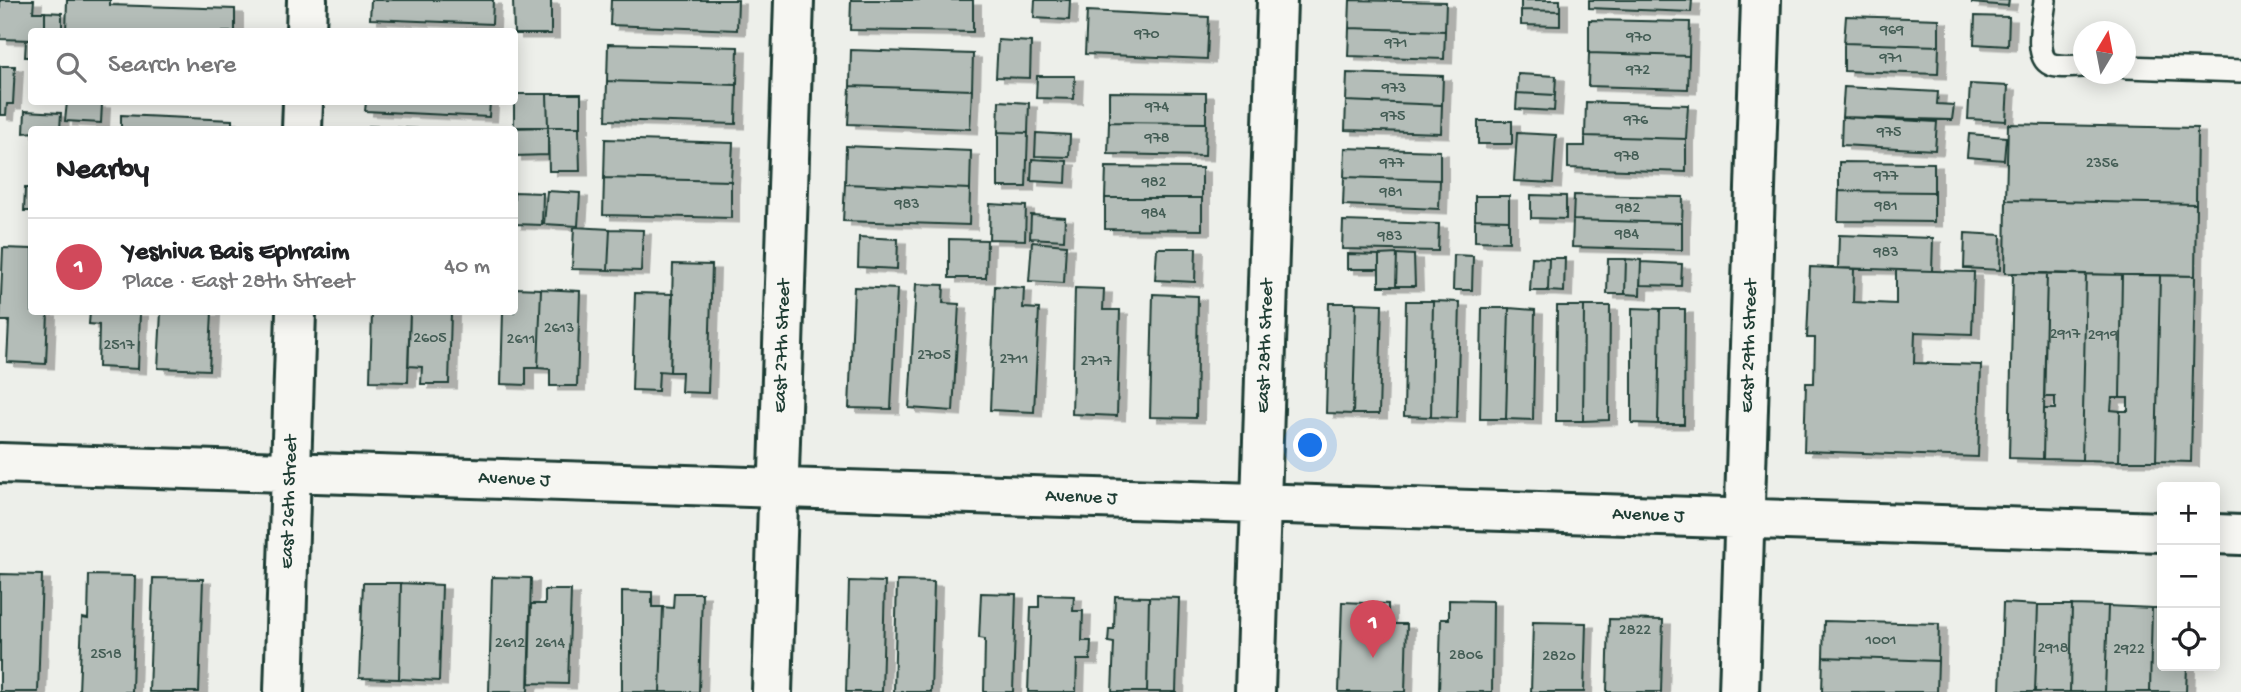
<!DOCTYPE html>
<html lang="en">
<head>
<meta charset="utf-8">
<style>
  body { margin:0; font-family:"Gochi Hand",sans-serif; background:#f6f6f6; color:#202124 }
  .controls { position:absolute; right:21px; bottom:21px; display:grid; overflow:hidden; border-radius:7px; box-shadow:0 4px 18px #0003 }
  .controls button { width:63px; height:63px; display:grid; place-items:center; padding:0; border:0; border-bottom:2px solid #e0e0e0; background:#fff; color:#202124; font:35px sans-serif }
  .compass { position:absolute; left:2073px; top:21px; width:63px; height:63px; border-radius:50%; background:#fff; box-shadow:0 4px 18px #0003; rotate:10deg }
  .you { position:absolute; left:1311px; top:446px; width:24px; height:24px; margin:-18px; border:5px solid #fff; border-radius:50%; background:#1a73e8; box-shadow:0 0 0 10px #1a73e833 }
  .badge { display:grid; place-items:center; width:46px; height:46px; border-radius:50%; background:#d1495b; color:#fff; font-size:23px; font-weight:700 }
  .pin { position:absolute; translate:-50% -58px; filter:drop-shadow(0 2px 4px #0008) }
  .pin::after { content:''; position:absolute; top:37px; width:24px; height:21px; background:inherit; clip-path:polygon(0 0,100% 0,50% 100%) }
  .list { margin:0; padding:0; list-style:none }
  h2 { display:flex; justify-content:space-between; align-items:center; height:91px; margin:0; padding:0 28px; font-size:30px }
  h2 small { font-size:23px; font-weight:400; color:#757577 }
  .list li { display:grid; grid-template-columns:46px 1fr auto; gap:21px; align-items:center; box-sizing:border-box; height:98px; padding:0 28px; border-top:2px solid #e0e0e0 }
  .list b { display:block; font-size:26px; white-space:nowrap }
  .list p { margin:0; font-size:23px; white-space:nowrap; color:#757577 }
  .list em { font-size:23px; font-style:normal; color:#757577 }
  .icon { flex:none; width:38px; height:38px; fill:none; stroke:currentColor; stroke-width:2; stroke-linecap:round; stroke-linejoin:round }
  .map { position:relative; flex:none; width:2241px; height:692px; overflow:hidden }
  .search { position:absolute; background:#fff; box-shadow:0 4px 18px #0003; left:28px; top:28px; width:490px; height:77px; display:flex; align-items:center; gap:18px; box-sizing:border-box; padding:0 24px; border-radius:7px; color:#757577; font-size:26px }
  .panel { position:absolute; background:#fff; box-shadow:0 4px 18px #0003; left:28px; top:126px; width:490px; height:189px; border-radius:7px }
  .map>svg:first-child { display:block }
</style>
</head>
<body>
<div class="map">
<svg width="2241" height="692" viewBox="0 0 2241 692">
  <defs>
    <filter id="shadow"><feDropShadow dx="8" dy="4.5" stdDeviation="0" flood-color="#0004"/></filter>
  </defs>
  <rect width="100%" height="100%" fill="#edefea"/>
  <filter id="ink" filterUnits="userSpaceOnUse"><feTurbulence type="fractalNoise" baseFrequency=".0143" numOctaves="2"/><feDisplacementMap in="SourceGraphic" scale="14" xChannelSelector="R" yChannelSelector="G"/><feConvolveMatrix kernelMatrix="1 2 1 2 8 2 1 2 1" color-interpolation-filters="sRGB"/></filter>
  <g filter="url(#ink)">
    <path fill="#b4bdb8" stroke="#1f3d34" stroke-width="2" filter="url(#shadow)" d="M0 0H34L33 12H45V32H32V40L0 39Z
      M67 0H110V5L235 9V32H66Z
      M371 0H493L492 24 370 19Z
      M513 0H551V34H514Z
      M611 0H738L737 30 610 25Z
      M851 0H973V32L850 30Z
      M1035 0H1070L1069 20 1034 18Z
      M1350 0 1446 2 1445 31 1349 28Z
      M1521 0H1560V11L1521 10Z
      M1589 0H1692L1691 12 1589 8Z
      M1972 0H2009L2008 6 1972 3Z
      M1521 10 1560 11V26L1521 25Z
      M1087 11 1209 17 1207 59 1085 54Z
      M45 12 62 13V32H45Z
      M1846 16 1939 19V46L1844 43Z
      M1975 16 2009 17 2008 46 1974 44Z
      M1589 20 1690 22 1689 56 1589 53Z
      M1349 28 1445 31 1444 59 1348 56Z
      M26 40H32V57H25Z
      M998 40 1031 42 1030 78 996 77Z
      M1844 43 1939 46 1938 74 1844 71Z
      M608 44 738 47 737 85 607 81Z
      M851 50 973 54 972 90 850 86Z
      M1589 53 1689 56 1688 89 1588 86Z
      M0 66H15L13 104H7L6 115H0Z
      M1347 73 1443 76 1442 105 1346 101Z
      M1518 74 1556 76 1555 95 1517 93Z
      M1037 76H1075L1074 99 1036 98Z
      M607 81 737 85 736 124 606 120Z
      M1970 84 2008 86 2006 121 1968 119Z
      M850 86 972 90 970 129 848 124Z
      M1844 87 1938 92 1937 104 1954 105 1952 120 1842 117Z
      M1109 92 1206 93V123L1109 122Z
      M1517 93 1555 95 1554 111 1516 109Z
      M514 94H547L548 127 514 128Z
      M547 94H581V127H548Z
      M999 101 1029 103 1028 133 998 132Z
      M1346 101 1442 105 1441 133 1345 130Z
      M67 102 102 104 101 123 65 121Z
      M366 102H490L489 117 365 111Z
      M1586 102 1688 105 1686 139 1585 136Z
      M25 111 61 113 60 130 24 133Z
      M121 115 232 120V130H121Z
      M1842 117 1937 122 1935 150 1841 145Z
      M1478 121H1512V144H1478Z
      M1109 122 1206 123 1205 156 1108 154Z
      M2008 124 2197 128 2196 204 2006 200Z
      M369 126 438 130H369Z
      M510 127H548V155L514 156V130Z
      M548 127H579L580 171H549Z
      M998 132 1028 133 1026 187H998Z
      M1036 133 1070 135 1069 157 1035 156Z
      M1517 133 1556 135 1553 183 1514 181Z
      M1969 134 2006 137 2004 160 1967 157Z
      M1585 136 1686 139V172L1568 168V146H1585Z
      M605 139 733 143 731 181 604 178Z
      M846 146 971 151 970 189 845 184Z
      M1345 148 1440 151V180L1344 177Z
      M1032 159 1067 161 1066 183 1031 181Z
      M1839 162 1934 163V192L1839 191Z
      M1106 167 1202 168V198H1105Z
      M1344 177 1440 180 1439 209 1343 205Z
      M604 178 731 181V218L603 215Z
      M845 184 970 189 969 225 843 221Z
      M25 188H32V211H24Z
      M547 191 580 193 578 226 544 224Z
      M1839 191 1934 192V222L1838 221Z
      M514 192 543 193 542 225 514 224Z
      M1531 195 1566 196V219L1531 218Z
      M1574 195 1683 197 1682 223 1573 220Z
      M1475 196H1509V220L1475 219Z
      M1105 198H1202V230L1105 229Z
      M2006 200 2196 204 2195 276 2005 273Z
      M990 204 1026 206 1025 240 989 239Z
      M1031 215 1065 217 1064 240 1030 238Z
      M1475 219 1509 220V242L1475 241Z
      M1573 220 1682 223V250L1572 247Z
      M1343 221 1439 224 1438 251 1342 249Z
      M574 227 610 229 608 270 572 269Z
      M610 229 643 230 641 271 608 270Z
      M1965 233 2001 235 2000 270 1964 268Z
      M1839 235 1933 238 1932 271 1838 268Z
      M859 237 898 239 897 269 858 267Z
      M949 239 987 240 986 278H949Z
      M1032 242 1066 245 1064 283 1029 281Z
      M3 248 32 249V312H48L46 364 7 362 9 321H0Z
      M1157 248H1196L1195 282 1155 280Z
      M1347 254 1379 255V269H1347Z
      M1397 254 1414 255 1415 286H1396Z
      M1397 254 1396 286H1379V255Z
      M1454 255 1473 256 1472 290H1453Z
      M1532 257 1549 258 1548 291H1530Z
      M1549 258H1565L1564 292 1548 291Z
      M1608 259H1626L1625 294H1607Z
      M1626 259 1641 260 1640 295 1625 294Z
      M1641 262 1682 264 1681 286 1640 285Z
      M673 264 712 265 708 393 681 392 682 372H670Z
      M1810 267 1854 269 1853 302 1896 304V270L1974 272 1972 334 1915 332 1914 363 1981 365 1978 457 1804 451 1806 383H1814L1815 338H1807Z
      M2013 273H2047L2043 459 2009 458Z
      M2047 273 2086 274 2082 460 2043 459 2044 409H2055V397H2044Z
      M2086 274 2122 275 2120 398H2112L2111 410 2120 411 2119 461 2082 460Z
      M2122 275H2160L2156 461H2119L2120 411H2128V398H2120Z
      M2160 275 2195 276 2191 462 2156 461Z
      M916 284 944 285 943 303 959 304 953 411 909 408Z
      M995 286 1024 288 1023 308 1039 309 1034 412 990 410Z
      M854 287 897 289 891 409 849 408Z
      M514 288 541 289 538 368H526V385L501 384 503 312H514Z
      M1075 288 1104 289 1103 310H1120L1117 416 1072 414Z
      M541 289 580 291 577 386H550V369L538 368Z
      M635 293 673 294 670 372 659 371 658 391 632 390Z
      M1153 294 1198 296 1196 418 1150 417Z
      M1406 301H1433L1431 417 1404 416Z
      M1433 301 1460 302 1457 418 1431 417Z
      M1329 303H1356L1353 414 1326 413Z
      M1356 303 1382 304 1379 414H1353Z
      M1557 306H1584L1583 421H1556Z
      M1584 306H1610L1609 420 1583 421Z
      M1482 308H1509L1506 419H1480Z
      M1509 308 1535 310 1533 420 1506 419Z
      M1632 308 1660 309 1658 424 1632 423Z
      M1660 309H1685L1684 424H1658Z
      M90 312H140L138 369 98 367 99 325 89 324Z
      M161 312H212L209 370 158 368Z
      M372 312H410L408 382 370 381Z
      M410 312H451L449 384H421L422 367 408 366Z
      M0 574 42 575 38 692H0Z
      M89 575 135 576 132 692H79L82 618 88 619Z
      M492 577 531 578 528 692H489Z
      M153 578 203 579 199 692H149Z
      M849 581 885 582 882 692H846Z
      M897 581 934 582 931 692H894Z
      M363 583H401L399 679 359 678Z
      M401 583 442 585 439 681 399 679Z
      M545 590H571L568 684 529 683 531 604H545Z
      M622 591 652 592V607H663L660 692H618H622Z
      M674 593H702L699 692H660L663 607 673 608Z
      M981 593 1016 594 1013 692H984L985 639 979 638Z
      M1039 595 1074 596 1073 611H1083L1082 641H1091L1090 660H1077L1076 692H1028L1031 607H1039Z
      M1115 596 1149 597 1147 692H1112L1114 643 1108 642 1109 629H1114Z
      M1149 597 1179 598 1176 692H1147Z
      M1449 600 1493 601 1492 692H1439L1441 619H1449Z
      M1342 602 1388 604V624H1407L1405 692H1339Z
      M2003 603 2038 605 2035 692H2000Z
      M2038 605H2072L2070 692H2035Z
      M2072 605 2108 606 2105 692H2070Z
      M2108 606 2152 608 2150 692H2105Z
      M2152 608H2162V666H2187L2186 692H2150Z
      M1609 619 1663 620 1661 692H1607Z
      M1824 621 1939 624 1938 661 1823 657Z
      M1533 622 1586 623 1584 692H1531Z
      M1823 657 1938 661 1937 692H1822Z"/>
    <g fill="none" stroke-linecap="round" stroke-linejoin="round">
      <defs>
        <path id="lane" d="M2045 0C2044 15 2033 56 2050 64 2058 68 2074 66 2084 66
          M2126 67 2241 71"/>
        <path id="street" d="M306 32 307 0
          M302 130 303 102
          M0 463 2162 532
          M2215 534 2241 535
          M284 692 296 312
          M772 692 794 0
          M1255 692 1277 0
          M1739 692 1761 0"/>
      </defs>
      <use href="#lane" stroke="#1f3d34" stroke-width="26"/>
      <use href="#street" stroke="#1f3d34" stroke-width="44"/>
      <use href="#lane" stroke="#f6f6f2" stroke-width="21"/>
      <use href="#street" stroke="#f6f6f2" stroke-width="38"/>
    </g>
  </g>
  <g text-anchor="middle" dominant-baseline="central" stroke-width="5" stroke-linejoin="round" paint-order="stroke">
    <g font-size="16" fill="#445d55">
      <text x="1892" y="31">969</text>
      <text x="1147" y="35">970</text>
      <text x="1639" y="38">970</text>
      <text x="1396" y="44">971</text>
      <text x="1891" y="59">971</text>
      <text x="1638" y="71">972</text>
      <text x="1394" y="89">973</text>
      <text x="1157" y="108">974</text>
      <text x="1393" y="117">975</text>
      <text x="1636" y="121">976</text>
      <text x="1889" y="133">975</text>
      <text x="1157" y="139">978</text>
      <text x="1627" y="157">978</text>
      <text x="1392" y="164">977</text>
      <text x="2102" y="164">2356</text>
      <text x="1886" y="177">977</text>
      <text x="1154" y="183">982</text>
      <text x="1391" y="193">981</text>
      <text x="907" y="205">983</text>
      <text x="1886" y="207">981</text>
      <text x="1628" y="209">982</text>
      <text x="1154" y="214">984</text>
      <text x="1627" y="235">984</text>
      <text x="1390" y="237">983</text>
      <text x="1886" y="253">983</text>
      <text x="559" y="329">2613</text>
      <text x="2065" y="335">2917</text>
      <text x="2103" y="336">2919</text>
      <text x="430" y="339">2605</text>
      <text x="521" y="340">2611</text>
      <text x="119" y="346">2517</text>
      <text x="934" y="356">2705</text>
      <text x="1014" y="360">2711</text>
      <text x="1096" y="362">2717</text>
      <text x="1635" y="631">2822</text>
      <text x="1881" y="641">1001</text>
      <text x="510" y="644">2612</text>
      <text x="550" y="644">2614</text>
      <text x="2053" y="649">2918</text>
      <text x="2129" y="650">2922</text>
      <text x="106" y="655">2518</text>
      <text x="1466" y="656">2806</text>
      <text x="1559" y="657">2820</text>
    </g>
    <g font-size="19" fill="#1f3d34" stroke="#f6f6f2">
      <text transform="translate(783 346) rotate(-88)">East 27th Street</text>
      <text transform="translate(1266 346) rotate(-88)">East 28th Street</text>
      <text transform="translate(1750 346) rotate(-88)">East 29th Street</text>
      <text transform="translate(514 480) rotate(2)">Avenue J</text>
      <text transform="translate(1081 498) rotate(2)">Avenue J</text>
      <text transform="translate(290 502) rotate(-88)">East 26th Street</text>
      <text transform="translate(1648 516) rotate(2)">Avenue J</text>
    </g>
  </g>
</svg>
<div class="controls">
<button>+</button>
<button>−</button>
<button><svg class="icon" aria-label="locate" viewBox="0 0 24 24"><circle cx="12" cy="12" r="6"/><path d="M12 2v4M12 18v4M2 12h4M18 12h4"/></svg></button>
</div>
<svg class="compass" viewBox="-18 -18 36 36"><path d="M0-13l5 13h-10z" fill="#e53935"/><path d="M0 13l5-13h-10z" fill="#757577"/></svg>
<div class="you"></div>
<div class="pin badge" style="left:1373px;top:658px">1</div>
<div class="search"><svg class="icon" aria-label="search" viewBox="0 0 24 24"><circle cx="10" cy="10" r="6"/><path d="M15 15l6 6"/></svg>Search here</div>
<section class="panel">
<h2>Nearby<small></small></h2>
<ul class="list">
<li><span class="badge">1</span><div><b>Yeshiva Bais Ephraim</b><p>Place · East 28th Street</p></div><em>40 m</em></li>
</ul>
</section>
</div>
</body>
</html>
